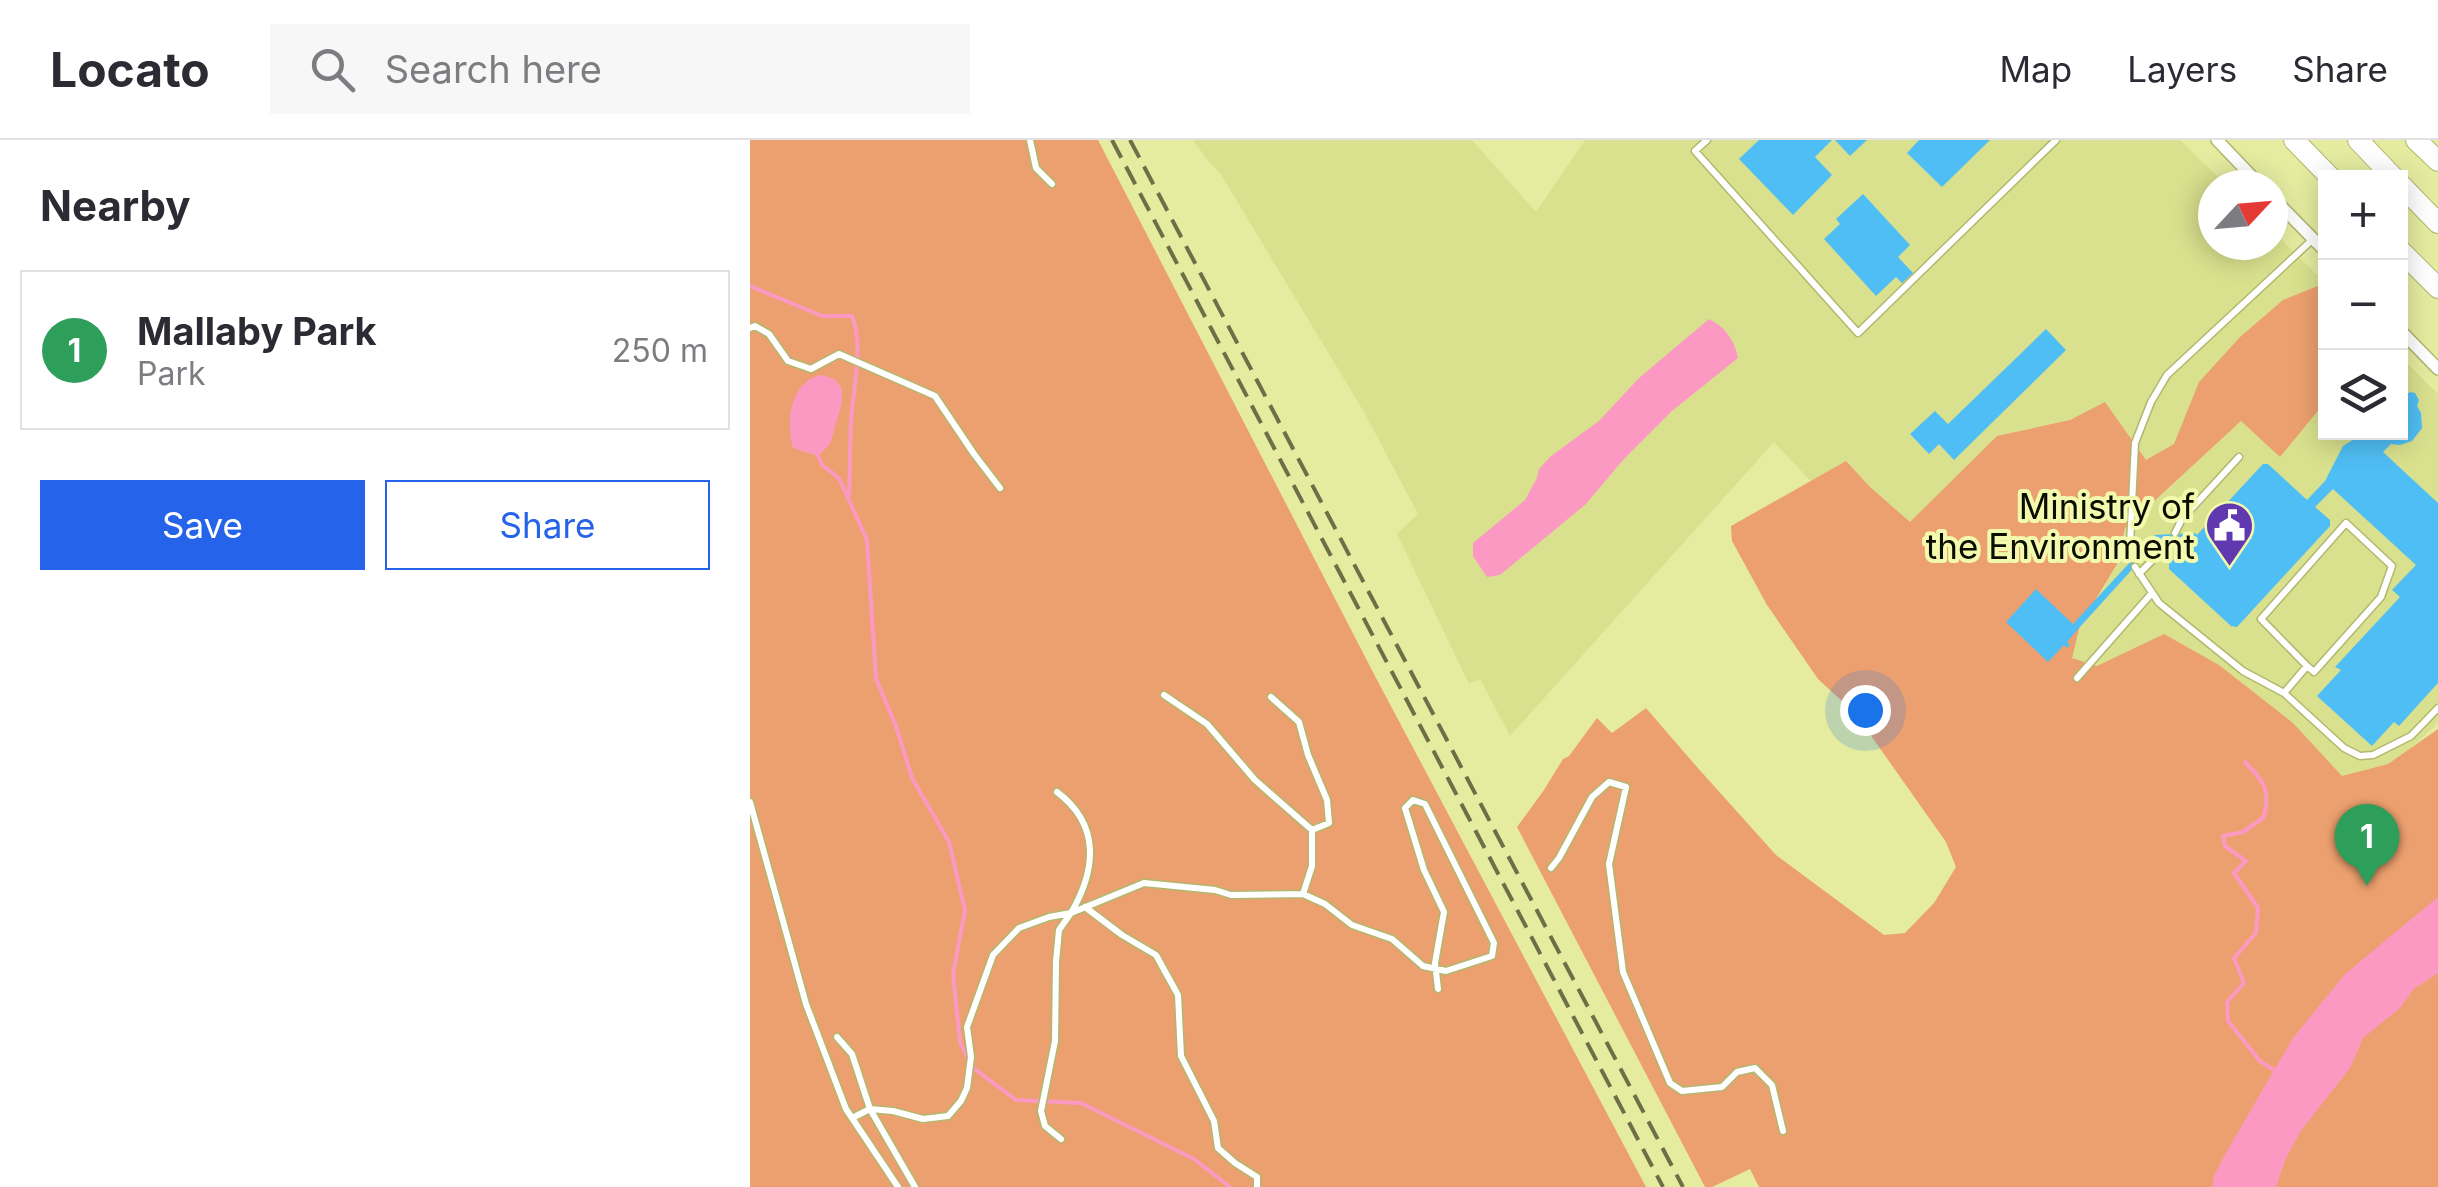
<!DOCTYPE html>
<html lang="en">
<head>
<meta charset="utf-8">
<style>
  body { margin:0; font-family:Inter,sans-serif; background:#f7f7f7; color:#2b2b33 }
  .controls { position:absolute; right:30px; top:30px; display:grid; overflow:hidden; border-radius:0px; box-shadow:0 5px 25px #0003 }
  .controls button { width:90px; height:90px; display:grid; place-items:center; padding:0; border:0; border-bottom:2px solid #e1e1e2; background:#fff; color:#2b2b33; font:50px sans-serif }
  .compass { position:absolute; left:1448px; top:30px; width:90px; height:90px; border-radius:50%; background:#fff; box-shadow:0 5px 25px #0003; rotate:64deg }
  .you { position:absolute; left:1115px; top:570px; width:35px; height:35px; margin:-25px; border:8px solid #fff; border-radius:50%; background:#1a73e8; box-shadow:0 0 0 15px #1a73e833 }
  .badge { display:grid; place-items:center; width:65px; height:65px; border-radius:50%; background:#2563eb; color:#fff; font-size:32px; font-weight:700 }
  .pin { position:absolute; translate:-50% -82px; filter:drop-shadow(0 2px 5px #0008) }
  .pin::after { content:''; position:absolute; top:52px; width:35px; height:30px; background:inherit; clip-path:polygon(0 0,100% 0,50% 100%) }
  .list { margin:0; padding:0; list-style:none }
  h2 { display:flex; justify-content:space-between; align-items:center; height:130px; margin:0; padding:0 40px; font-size:42px }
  h2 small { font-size:32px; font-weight:400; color:#7c7c81 }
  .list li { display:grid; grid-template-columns:65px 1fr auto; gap:30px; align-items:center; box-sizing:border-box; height:160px; margin:0 20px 20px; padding:0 20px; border:2px solid #e1e1e2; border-radius:0px }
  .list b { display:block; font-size:38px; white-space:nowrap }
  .list p { margin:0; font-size:32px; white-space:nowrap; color:#7c7c81 }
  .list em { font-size:32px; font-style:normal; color:#7c7c81 }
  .actions { display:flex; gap:20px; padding:30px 40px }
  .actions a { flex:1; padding:22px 0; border:2px solid #2563eb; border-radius:0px; text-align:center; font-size:35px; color:#2563eb }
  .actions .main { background:#2563eb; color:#fff }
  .icon { flex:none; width:55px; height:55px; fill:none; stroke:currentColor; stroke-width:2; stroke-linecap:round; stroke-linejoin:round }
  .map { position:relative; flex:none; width:1688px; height:1047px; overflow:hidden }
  header { display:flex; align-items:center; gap:60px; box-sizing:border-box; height:140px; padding:0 50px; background:#fff; border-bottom:2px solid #e1e1e2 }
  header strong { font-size:48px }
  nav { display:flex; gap:55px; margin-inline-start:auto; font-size:35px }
  .search { width:700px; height:90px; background:#f7f7f7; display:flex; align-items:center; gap:25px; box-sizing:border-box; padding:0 35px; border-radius:0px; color:#7c7c81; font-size:38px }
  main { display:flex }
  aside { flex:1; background:#fff }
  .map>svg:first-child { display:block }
</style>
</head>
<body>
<header>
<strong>Locato</strong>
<div class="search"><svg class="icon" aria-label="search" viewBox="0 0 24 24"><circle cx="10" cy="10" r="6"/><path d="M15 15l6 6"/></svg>Search here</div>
<nav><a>Map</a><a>Layers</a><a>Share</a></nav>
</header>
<main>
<aside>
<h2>Nearby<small></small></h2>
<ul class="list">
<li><span class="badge" style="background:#2e9e5b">1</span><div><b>Mallaby Park</b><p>Park</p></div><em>250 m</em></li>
</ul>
<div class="actions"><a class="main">Save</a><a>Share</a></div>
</aside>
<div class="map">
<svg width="1688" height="1047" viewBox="0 0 1688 1047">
  <rect width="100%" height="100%" fill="#e5eca0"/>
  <path fill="#d9e18e" d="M443 0H722L786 72 835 0H1430L1476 45H1463V105H1523V91L1575 143 1576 292H1650L1651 217 1688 254V583L1588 675 1477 786 1024 302 760 596 730 539 719 544 647 394 668 374 614 272 470 33 459 22Z"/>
  <path fill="#eda06f" d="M0 0H348L625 536 896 1047H0Z
    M1575 143V262L1530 317 1491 281 1375 388 1367 424 1330 485 1322 518 1347 526 1414 494 1469 525 1543 583 1592 636 1638 624 1688 589V1047H1009L1000 1029 962 1047H955L767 687 794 650 813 619 819 616 847 578 862 593 896 568 946 626 1026 715 1134 795 1155 793 1184 763 1206 727 1196 702 1105 573 1068 539 1017 465 982 401 981 386 1096 321 1120 347 1160 382 1247 296 1320 280 1355 262 1396 320 1424 304 1449 242 1490 197 1533 160Z"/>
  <path fill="#fb99c3" d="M959 179C975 187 984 199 988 218L922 271 873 320 836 364 750 435 737 437 723 416V403L775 360 787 338 789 329 801 316 849 281 889 238Z
    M71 235 85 239 92 249V263L80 304 68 316 43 308C35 282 41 241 71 235Z
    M1688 757V833L1664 849 1650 868 1613 898 1600 928 1550 992 1535 1020 1526 1047H1462L1464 1035 1481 1004 1543 898 1595 834Z"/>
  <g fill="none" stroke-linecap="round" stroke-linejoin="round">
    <path stroke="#fb99c3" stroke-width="4" d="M0 146 72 176H102C114 205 103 250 101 281 100 305 100 330 99 355
      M68 316 72 325 89 338 117 400 126 539 146 586 162 638 199 702 215 770 203 834 210 902 222 927 266 960 331 963 444 1019 480 1047
      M1495 622C1514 642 1521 649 1514 677L1493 692 1473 696 1475 706 1496 721 1484 733 1508 768 1506 793 1484 818 1494 843 1477 862 1478 881 1510 921 1527 932"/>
  </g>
  <path fill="#4fbef4" d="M1009 0H1082L1065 17 1082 35 1043 75 989 19Z
    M1085 0H1117L1100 16Z
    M1169 0H1240L1192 47 1157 13Z
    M1113 54 1160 105 1148 117 1163 133 1152 143 1146 137 1126 156 1074 99 1090 84 1086 79Z
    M1296 189 1316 210 1204 320 1189 304 1179 314 1160 294 1185 271 1198 284Z
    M1650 251 1657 254 1660 252 1665 253 1669 260 1667 266 1671 273 1672 288 1662 301 1650 305 1641 304 1633 312 1688 363V543L1649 586 1644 582 1622 606 1567 556 1591 530 1585 527 1650 457 1642 450 1666 425 1583 349 1565 367 1580 380V386L1487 487 1481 486 1419 429V424L1440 402 1438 400 1408 401 1329 488 1317 502 1320 504 1317 508 1314 505 1298 522 1256 482 1286 449 1323 484 1405 395 1445 393 1447 395 1513 324H1518L1557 360 1575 341 1593 306 1615 292H1650Z"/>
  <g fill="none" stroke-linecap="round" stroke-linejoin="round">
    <defs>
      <path id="service" d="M280 0 286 28 302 44
        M957 0 945 11 1108 193 1306 0
        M0 188 5 186 19 194 38 221 61 229 89 214 185 256 224 314 250 348
        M1425 393 1432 379 1489 317
        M1383 419 1380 405 1385 303 1401 262 1417 235 1562 100
        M1385 427 1409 463 1493 531 1534 553 1594 608 1610 616 1623 615 1661 596 1688 568
        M1389 434 1421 401
        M1327 538 1402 453
        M1534 553 1557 526 1564 532 1631 457 1642 426 1596 383 1511 479 1557 526
        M414 555 457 584 505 640 562 690
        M521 557 549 582 558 615 577 660 579 683 562 690V726L553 754
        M0 662 56 864 96 969 148 1047
        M801 728 809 718 842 657 859 642 876 647 859 724 873 832 920 943 932 951 972 947 987 932 1005 928 1022 945 1033 991
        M335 767 372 795 406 815 428 855 431 916 464 981 468 1008 485 1023 507 1037V1047
        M87 897 102 914 120 969 165 1047
        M102 978 120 969 143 971 173 979 198 976 211 961 217 948 221 917 217 887 243 815 269 788 299 777 321 773C346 730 351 685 307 652
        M311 999 295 986 291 971 305 901 306 822 309 790 321 773 394 743 465 750 481 755 553 754 575 764 602 785 642 799 673 826 696 831 742 816 744 803 675 664 663 660 655 668 674 730 694 772 685 823 688 849"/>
      <path id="minor" d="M1467 0 1510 45
        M1523 58 1576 112
        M1650 190 1688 229"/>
      <path id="motorway" d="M1544 0 1581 38
        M1608 0 1644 38
        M1666 0 1688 21
        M1650 44 1688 83
        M1650 110 1688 148"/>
    </defs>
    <use href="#service" stroke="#b1b86e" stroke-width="9"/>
    <use href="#minor" stroke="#b1b86e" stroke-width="14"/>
    <use href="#motorway" stroke="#b1b86e" stroke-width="22"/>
    <use href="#service" stroke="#fff" stroke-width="6"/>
    <use href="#minor" stroke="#fff" stroke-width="11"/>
    <use href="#motorway" stroke="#fff" stroke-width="20"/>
    <path stroke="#6c7047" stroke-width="4" stroke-dasharray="20 10" stroke-linecap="butt" d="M362 0 913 1047
      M380 0 933 1047"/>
  </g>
  <defs>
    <symbol id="civic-pin" viewBox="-11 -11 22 30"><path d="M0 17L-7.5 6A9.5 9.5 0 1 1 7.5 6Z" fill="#6038b0" stroke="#f2faad"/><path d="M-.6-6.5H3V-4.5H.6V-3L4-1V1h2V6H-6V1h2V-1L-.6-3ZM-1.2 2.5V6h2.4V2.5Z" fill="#fff"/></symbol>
  </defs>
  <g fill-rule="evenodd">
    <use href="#civic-pin" x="1452" y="358" width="55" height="75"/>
  </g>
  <g text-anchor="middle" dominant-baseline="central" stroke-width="8" stroke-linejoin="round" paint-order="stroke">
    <g font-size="35" fill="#0c0d00" stroke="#f2faad" text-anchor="end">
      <text x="1445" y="366">Ministry of<tspan x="1445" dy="40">the Environment</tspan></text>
    </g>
  </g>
</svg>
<div class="controls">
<button>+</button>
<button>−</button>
<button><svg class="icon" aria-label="layers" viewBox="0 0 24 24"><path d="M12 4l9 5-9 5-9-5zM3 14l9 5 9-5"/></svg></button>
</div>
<svg class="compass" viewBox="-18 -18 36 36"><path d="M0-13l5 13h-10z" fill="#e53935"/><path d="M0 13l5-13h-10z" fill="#7c7c81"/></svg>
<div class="you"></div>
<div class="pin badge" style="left:1617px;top:746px;background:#2e9e5b">1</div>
</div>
</main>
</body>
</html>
